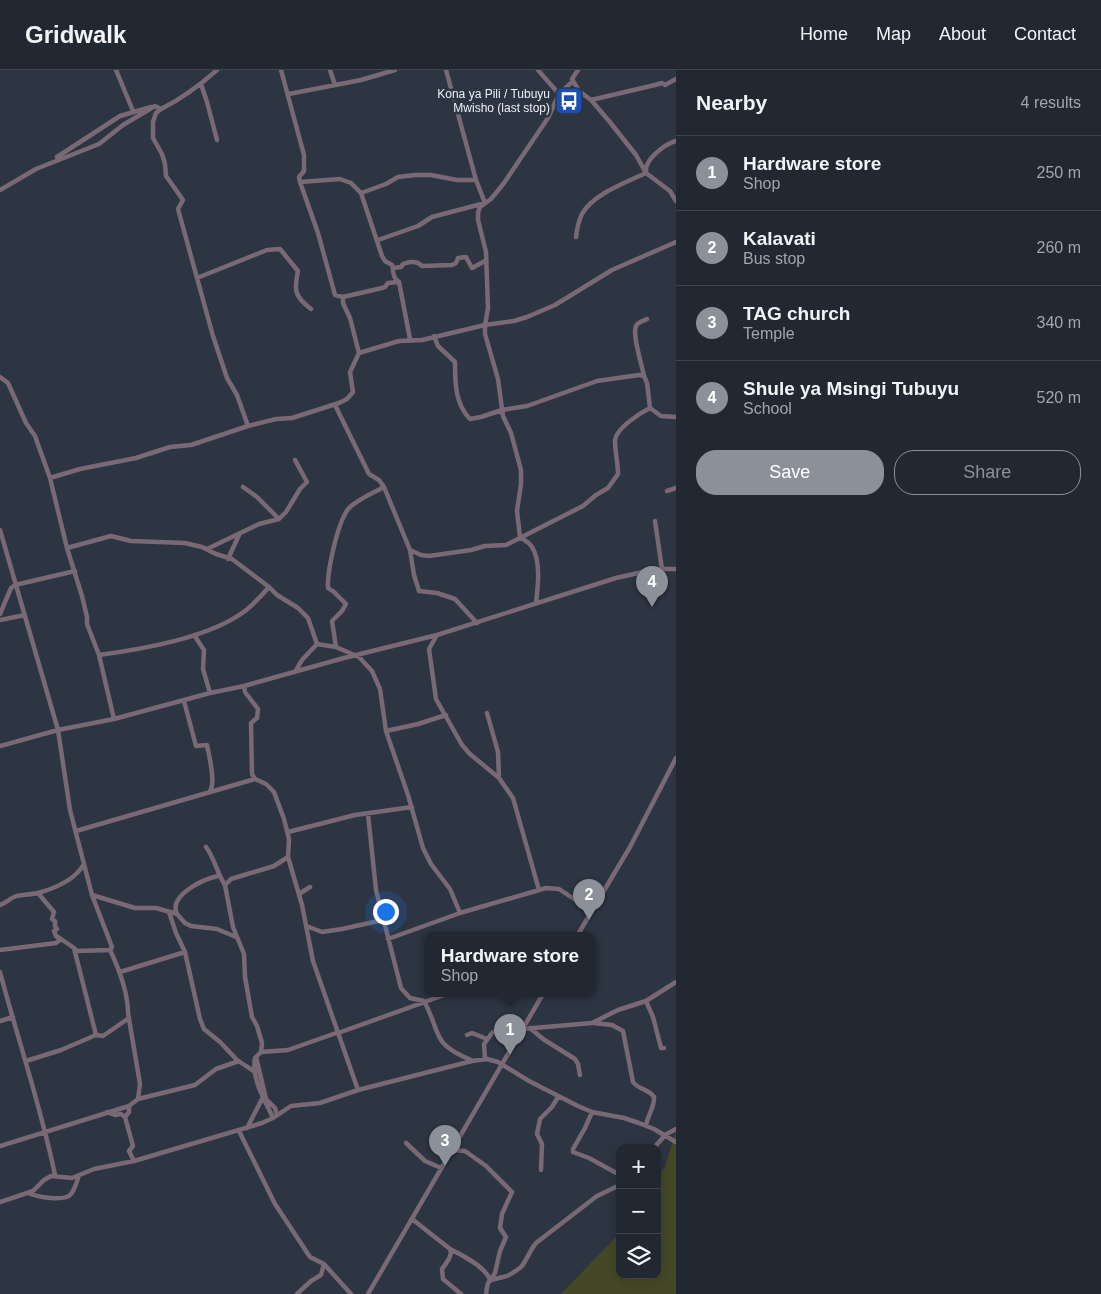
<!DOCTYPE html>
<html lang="en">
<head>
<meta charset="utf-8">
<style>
  body { margin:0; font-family:Helvetica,sans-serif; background:#2e343e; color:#f1f3f6 }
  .controls { position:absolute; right:15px; bottom:15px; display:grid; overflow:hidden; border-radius:10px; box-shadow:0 2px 12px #0003 }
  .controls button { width:45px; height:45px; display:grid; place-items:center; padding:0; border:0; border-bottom:1px solid #3f444d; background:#222832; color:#f1f3f6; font:25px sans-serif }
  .you { position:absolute; left:385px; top:841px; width:18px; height:18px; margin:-12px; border:4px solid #fff; border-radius:50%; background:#1a73e8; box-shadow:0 0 0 8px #1a73e833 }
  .badge { display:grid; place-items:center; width:32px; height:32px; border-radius:50%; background:#8c9099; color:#fff; font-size:16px; font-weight:700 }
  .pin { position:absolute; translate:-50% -41px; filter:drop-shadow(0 1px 2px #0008) }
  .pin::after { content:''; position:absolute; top:26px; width:18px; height:15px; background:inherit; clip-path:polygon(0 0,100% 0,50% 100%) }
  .popup { position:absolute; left:424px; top:862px; width:172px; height:65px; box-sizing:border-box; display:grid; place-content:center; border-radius:10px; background:#222832; filter:drop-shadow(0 1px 4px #0005); font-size:16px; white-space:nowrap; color:#a2a6ac }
  .popup b { font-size:19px; color:#f1f3f6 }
  .popup::after { content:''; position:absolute; left:50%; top:100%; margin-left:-10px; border:10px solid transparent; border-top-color:#222832 }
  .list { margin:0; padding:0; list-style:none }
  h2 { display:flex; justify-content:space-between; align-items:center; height:65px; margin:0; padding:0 20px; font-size:21px }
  h2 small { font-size:16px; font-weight:400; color:#a2a6ac }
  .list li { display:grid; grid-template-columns:32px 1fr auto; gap:15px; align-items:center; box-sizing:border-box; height:75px; padding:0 20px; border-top:1px solid #3f444d }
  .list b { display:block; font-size:19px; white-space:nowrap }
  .list p { margin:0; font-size:16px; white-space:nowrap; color:#a2a6ac }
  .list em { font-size:16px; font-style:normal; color:#a2a6ac }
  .actions { display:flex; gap:10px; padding:15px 20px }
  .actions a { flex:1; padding:11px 0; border:1px solid #8c9099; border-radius:20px; text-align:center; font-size:18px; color:#8c9099 }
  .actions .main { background:#8c9099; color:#fff }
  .icon { flex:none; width:28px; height:28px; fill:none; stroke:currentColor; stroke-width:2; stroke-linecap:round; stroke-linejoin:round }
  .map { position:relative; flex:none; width:676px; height:1224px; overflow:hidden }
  header { display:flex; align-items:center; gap:30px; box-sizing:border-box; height:70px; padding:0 25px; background:#222832; border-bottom:1px solid #3f444d }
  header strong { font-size:24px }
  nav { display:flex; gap:28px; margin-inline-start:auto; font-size:18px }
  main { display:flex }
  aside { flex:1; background:#222832 }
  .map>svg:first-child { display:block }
</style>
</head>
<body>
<header>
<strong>Gridwalk</strong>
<nav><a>Home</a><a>Map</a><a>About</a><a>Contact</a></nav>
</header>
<main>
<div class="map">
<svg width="676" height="1224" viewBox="0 0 676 1224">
  <rect width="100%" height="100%" fill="#2d3543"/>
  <path fill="#454826" d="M676 1060V1224H561L620 1163V1205H657V1108L665 1097Z"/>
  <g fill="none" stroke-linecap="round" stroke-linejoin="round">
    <path stroke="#796974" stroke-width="4.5" d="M116 0 133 41
      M330 0 335 15
      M538 0 559 24
      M578 0 572 9 579 21 591 30 609 51 636 85 646 103 670 121 676 131
      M201 14 207 32 217 70
      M289 24 361 10 395 0
      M591 30 655 15 662 13 665 15 676 9
      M161 39 156 43 153 52V68L162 84 165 94 166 106 183 130 178 139 213 266 227 308 237 325 248 356
      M57 87 120 46 151 37
      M300 112 340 109 351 113 361 123 386 114 398 107 415 105H431L457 110H476
      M0 120 36 99 99 74 123 55 155 36 161 39C181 29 199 16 217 0
      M361 123 382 186 385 191 392 195C394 202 392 207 399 212L410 269
      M576 167C577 159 579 150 582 144 593 124 627 112 646 103 646 100 646 97 647 95 651 85 667 73 676 71
      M378 170 418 156 432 147 485 133 476 110 446 0
      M393 198 401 197 403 194C410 191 418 191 422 196L452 195 456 193 458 188 466 187 472 198 485 191
      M197 208 267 180 280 179 298 201C294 220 294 226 311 239
      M343 227 382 218 385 217 388 213 399 212
      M434 266 438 276 455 292C455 312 455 334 470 349L481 347 502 340 527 336 597 311 639 305 644 306 647 313 650 338 661 346 676 347
      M359 283 399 271 422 270 485 255 514 251 527 247 555 235 612 200 676 172
      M644 306C642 295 632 265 636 256 638 252 643 251 647 249
      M0 307 8 313 26 353 35 366 50 408 67 478 82 526 87 547V554L99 585 114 649
      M335 335 369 404 379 410 384 417 410 480 414 505 419 521 437 523 455 529 477 553
      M50 408 80 399 136 388 170 377 191 375 248 356 276 349 292 348 339 333 347 329 353 322 350 302 359 283 350 248 343 233V227L335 225 318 163 300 112 299 107 304 101V85L281 0
      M243 417 257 427 279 449
      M667 421 676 418
      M655 451 662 499
      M0 460 58 660 70 740 92 825 112 877 110 880C119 899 128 922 128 943L140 1014 138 1029 129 1036V1042L125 1047 133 1076 129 1081 134 1091
      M67 478 111 466 131 471 185 473 202 477 216 484 232 489 269 517 277 525 298 538 308 548 317 574 336 577 359 587 372 601 380 619 386 661 408 725 423 778 431 794 450 819 460 843
      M207 479 259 454 279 449 286 442 300 419 307 412 295 390
      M410 480 421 485 429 486 471 480 485 476 506 475 583 436 596 425 608 418 618 404C618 393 615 382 615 371 615 359 640 343 650 338
      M228 489 239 465
      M536 533C538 517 541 491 532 477 530 473 524 470 520 467L517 441 521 414V400L511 363 503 346 498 309 485 264V255L488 238 486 182 478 150V143L480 137 491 129 504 113 548 48 559 24 572 12
      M0 544 11 518 15 515 75 501
      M0 550 25 545
      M194 565 204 580 203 599 210 623
      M437 565 429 579 436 629 462 675 470 684 499 708 513 728 539 820
      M336 577 332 551 342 541 346 534 334 522 328 518C327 501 338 449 350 437 359 429 373 423 384 417
      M99 585C143 579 209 568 245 541 254 534 262 525 269 517
      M295 602 302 590 317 574
      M244 616 245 622 258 639 257 648 251 653 252 704 255 709 266 714 274 722 284 749 289 769 288 787 302 835 313 891 358 1020
      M184 631 196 676 207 675C209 685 216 713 210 721
      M487 643 498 682 499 708
      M386 661 418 654 446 645
      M0 676 58 660 114 649 210 623 244 616 344 588 437 565 616 508 656 499H676
      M368 744 376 820 401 918 410 928 424 931C442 964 430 973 471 990
      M76 761 255 709
      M288 762 355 745 412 737
      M206 777C215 789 217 803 225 815
      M38 823 54 842 52 849 55 851V856L57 859 54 861 56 866 61 869
      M299 824 310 817
      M92 825 135 838H156L177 844 185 853 191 856 217 859 236 867
      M0 835C6 833 9 829 14 827 21 824 30 825 38 823 56 818 75 810 84 794
      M169 842 176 863 185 882 200 949 204 959 220 972 237 990 255 1002
      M177 844C168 825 204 809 218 806
      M309 857 322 862 342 859 383 850
      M577 866 630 777 676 688
      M388 869 460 843 546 818 559 819 592 841
      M75 879 77 881 110 880
      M0 880 56 873 61 869 74 878 96 965
      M0 902C18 970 41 1037 55 1105
      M120 902 185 882
      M646 931 653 947 661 978H664
      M0 951 13 947
      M593 953 612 955 623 961 633 1012C639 1020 649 1019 654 1027 655 1037 647 1046 646 1056
      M530 958 543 969 575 989 578 994 580 1005
      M522 959 592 953 618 940 646 931 676 912
      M341 962 447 924
      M467 965 472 963 487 969
      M261 982 288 980 339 962
      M256 987 266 1029 275 1038 277 1045
      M485 989 484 974 492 963 509 954 513 947
      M26 991 61 980 96 965 103 966 129 948
      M138 1029 195 1015 216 999 239 991
      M107 1042 115 1045 121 1044 125 1047
      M592 1042 585 1058 573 1079V1082L589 1088 620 1105
      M273 1048C265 1030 251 1009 255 988L261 982 262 973 257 956 252 947 245 907 244 884 233 857 225 815 231 809 274 796 288 787
      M247 1058 262 1029
      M239 1061 275 1134 310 1187 324 1194 351 1224
      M406 1073 425 1091 441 1098
      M0 1076 129 1036
      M654 1078 665 1065 676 1059
      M451 1080 465 1081 486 1096 512 1122 502 1144 500 1158 506 1167 500 1181 495 1203 491 1209
      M541 1100 542 1074 537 1064 540 1049 552 1037 558 1027
      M28 1123C37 1127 65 1132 71 1124 75 1119 77 1111 79 1105
      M0 1132 33 1121 44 1110 51 1106 72 1108 94 1099 134 1091 262 1053 273 1048 291 1036 320 1033 358 1020 472 991 487 989 498 992 529 1011 578 1036 592 1042 624 1048 639 1053 654 1059 676 1072
      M412 1149 450 1179C453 1186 446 1193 442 1199L443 1209 461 1224
      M450 1179C462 1185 486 1197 490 1210
      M297 1224 311 1211 321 1205 324 1194
      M368 1224 543 924
      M486 1224C488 1207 489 1211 503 1207 509 1206 516 1201 521 1197 526 1192 530 1180 536 1173L597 1126 620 1115"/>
  </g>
  <defs>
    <symbol id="bus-square" viewBox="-11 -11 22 22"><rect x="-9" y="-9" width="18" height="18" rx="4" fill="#1a4fb4" stroke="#2d3543"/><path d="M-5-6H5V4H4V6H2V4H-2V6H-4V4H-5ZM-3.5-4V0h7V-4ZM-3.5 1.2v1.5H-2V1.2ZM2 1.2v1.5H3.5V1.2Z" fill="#fff"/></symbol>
  </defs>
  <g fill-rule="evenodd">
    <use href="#bus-square" x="553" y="15" width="32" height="32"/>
  </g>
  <g text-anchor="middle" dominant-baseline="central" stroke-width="5" stroke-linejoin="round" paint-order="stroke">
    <g font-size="12" fill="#ebf0f9" stroke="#2d3543" text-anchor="end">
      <text x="550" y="24">Kona ya Pili / Tubuyu<tspan x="550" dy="14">Mwisho (last stop)</tspan></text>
    </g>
  </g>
</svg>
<div class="controls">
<button>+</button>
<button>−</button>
<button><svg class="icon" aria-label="layers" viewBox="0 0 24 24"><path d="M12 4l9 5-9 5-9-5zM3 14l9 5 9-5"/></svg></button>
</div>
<div class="you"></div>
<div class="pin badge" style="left:510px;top:985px">1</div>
<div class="popup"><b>Hardware store</b>Shop</div>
<div class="pin badge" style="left:589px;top:850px">2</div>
<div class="pin badge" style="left:445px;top:1096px">3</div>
<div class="pin badge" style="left:652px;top:537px">4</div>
</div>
<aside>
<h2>Nearby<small>4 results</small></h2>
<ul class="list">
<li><span class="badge">1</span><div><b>Hardware store</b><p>Shop</p></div><em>250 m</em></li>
<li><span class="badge">2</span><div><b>Kalavati</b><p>Bus stop</p></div><em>260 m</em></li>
<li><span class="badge">3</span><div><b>TAG church</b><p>Temple</p></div><em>340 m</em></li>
<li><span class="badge">4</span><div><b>Shule ya Msingi Tubuyu</b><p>School</p></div><em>520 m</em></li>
</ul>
<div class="actions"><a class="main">Save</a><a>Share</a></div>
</aside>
</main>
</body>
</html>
